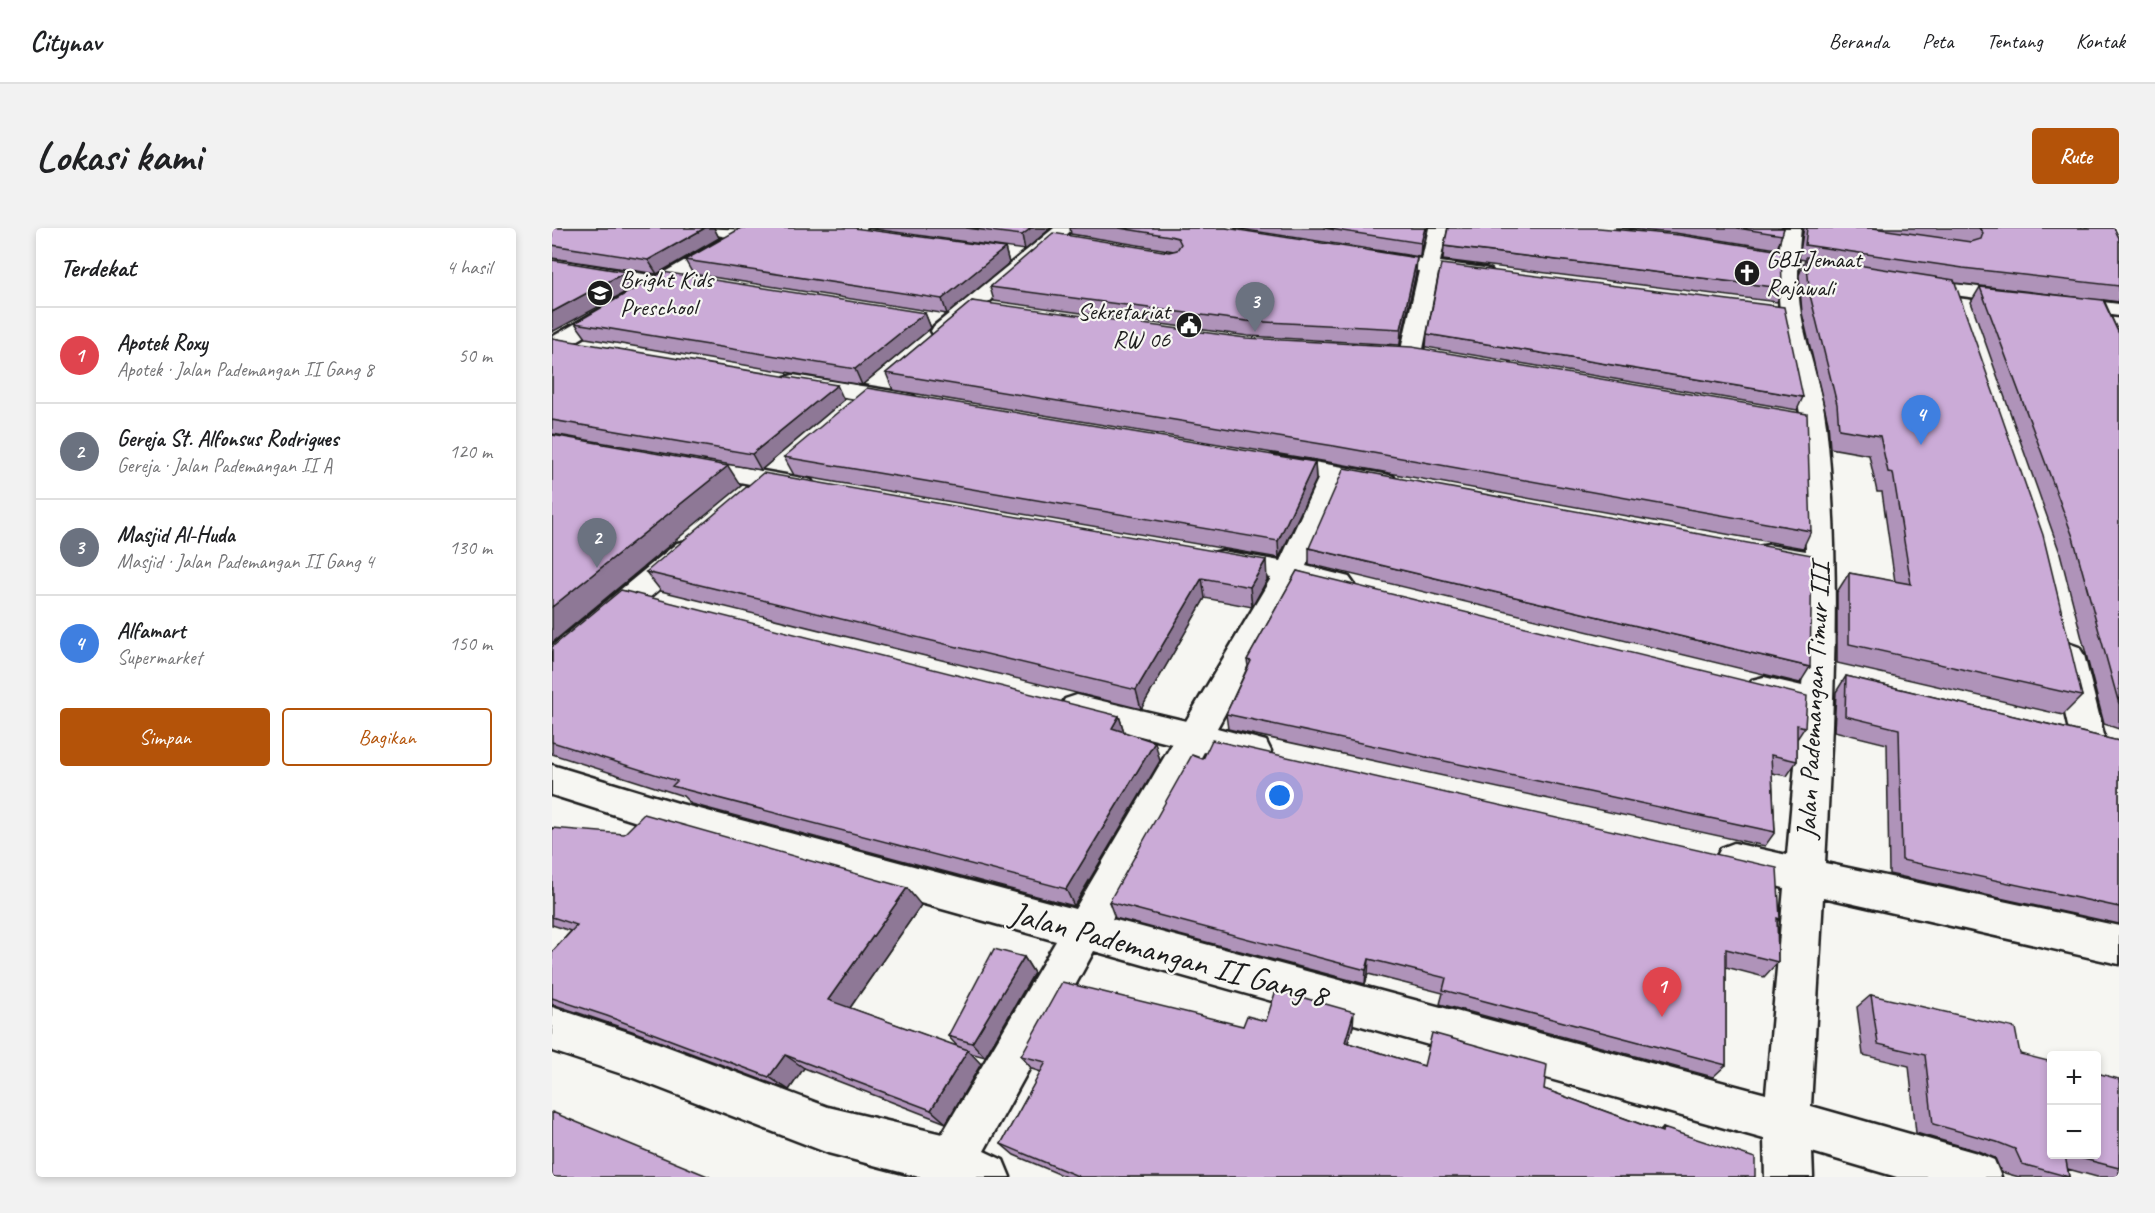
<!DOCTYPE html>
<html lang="id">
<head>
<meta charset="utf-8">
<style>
  body { margin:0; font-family:Caveat,sans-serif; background:#f2f2f2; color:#202124 }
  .controls { position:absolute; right:18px; bottom:18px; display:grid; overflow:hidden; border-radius:6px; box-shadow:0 3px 9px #0003 }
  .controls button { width:54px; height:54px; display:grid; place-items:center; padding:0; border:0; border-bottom:2px solid #e0e0e0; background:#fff; color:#202124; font:30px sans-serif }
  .you { position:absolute; left:728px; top:568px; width:21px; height:21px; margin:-15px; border:4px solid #fff; border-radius:50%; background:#1a73e8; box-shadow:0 0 0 9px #1a73e833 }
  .badge { display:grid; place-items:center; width:39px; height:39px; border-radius:50%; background:#b45309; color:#fff; font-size:20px; font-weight:700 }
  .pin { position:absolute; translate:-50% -50px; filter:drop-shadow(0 2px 3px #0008) }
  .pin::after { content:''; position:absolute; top:32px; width:21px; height:18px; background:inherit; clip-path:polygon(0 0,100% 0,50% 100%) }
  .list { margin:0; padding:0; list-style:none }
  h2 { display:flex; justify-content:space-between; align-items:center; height:78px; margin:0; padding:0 24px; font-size:26px }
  h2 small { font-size:20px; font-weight:400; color:#757577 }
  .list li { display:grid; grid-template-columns:39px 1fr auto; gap:18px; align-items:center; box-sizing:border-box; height:96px; padding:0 24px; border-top:2px solid #e0e0e0 }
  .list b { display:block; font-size:22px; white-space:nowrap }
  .list p { margin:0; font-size:20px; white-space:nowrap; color:#757577 }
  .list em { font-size:20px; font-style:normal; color:#757577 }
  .actions { display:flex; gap:12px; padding:18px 24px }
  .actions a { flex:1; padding:14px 0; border:2px solid #b45309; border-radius:6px; text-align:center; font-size:21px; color:#b45309 }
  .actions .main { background:#b45309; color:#fff }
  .map { position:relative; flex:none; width:1567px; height:949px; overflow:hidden; border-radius:6px }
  header { display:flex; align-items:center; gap:36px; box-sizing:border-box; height:84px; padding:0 30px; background:#fff; border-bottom:2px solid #e0e0e0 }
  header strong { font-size:28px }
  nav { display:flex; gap:33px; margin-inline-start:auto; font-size:21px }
  .intro { display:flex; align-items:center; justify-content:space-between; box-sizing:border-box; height:144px; padding:0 36px }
  h1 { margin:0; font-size:42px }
  .button { padding:15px 27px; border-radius:6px; background:#b45309; color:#fff; font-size:21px; font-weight:700 }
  main { display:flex; gap:36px; padding:0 36px }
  aside { flex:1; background:#fff; border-radius:6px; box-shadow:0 3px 9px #0003 }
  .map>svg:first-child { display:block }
</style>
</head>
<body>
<header>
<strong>Citynav</strong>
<nav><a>Beranda</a><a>Peta</a><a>Tentang</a><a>Kontak</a></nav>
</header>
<div class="intro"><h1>Lokasi kami</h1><a class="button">Rute</a></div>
<main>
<aside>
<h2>Terdekat<small>4 hasil</small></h2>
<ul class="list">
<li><span class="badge" style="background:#e0444e">1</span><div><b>Apotek Roxy</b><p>Apotek · Jalan Pademangan II Gang 8</p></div><em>50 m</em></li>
<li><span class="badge" style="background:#6b7280">2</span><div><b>Gereja St. Alfonsus Rodrigues</b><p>Gereja · Jalan Pademangan II A</p></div><em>120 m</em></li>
<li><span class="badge" style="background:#6b7280">3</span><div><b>Masjid Al-Huda</b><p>Masjid · Jalan Pademangan II Gang 4</p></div><em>130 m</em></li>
<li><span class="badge" style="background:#3f7fe0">4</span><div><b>Alfamart</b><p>Supermarket</p></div><em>150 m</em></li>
</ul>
<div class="actions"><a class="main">Simpan</a><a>Bagikan</a></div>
</aside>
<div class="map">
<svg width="1567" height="949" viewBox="0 0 1567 949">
  <rect width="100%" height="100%" fill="#f6f6f2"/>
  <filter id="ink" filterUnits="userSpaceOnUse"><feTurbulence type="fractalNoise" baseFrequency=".0167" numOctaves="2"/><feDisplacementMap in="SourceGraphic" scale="12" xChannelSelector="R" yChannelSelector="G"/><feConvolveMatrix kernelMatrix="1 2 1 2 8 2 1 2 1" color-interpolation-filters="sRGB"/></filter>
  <g filter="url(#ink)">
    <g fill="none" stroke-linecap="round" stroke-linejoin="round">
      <defs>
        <path id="minor" d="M146 0 197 2 200 6 197 10 191 12 149 4Z
          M502 0H522L398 108 390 109 382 108 379 103 382 98Z
          M877 0H895L888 34 932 40 939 42 942 46 939 50 932 52 886 45 870 126 867 131 859 133 851 131 848 126 867 43 820 36 813 34 810 30 813 26 820 24 870 31Z
          M1231 0H1249C1246 29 1244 57 1249 86 1255 123 1270 160 1274 197 1290 343 1281 489 1273 635L1567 698V736L1271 669 1259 878 1425 925 1442 932 1449 949H1345L1260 924 1261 949H1213L1212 911 542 723 432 923 451 932 458 949H367L276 925 79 849 0 823V779L79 805 276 879 390 906 504 713 129 608 0 567V537L129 576 523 681 620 516 513 489 508 480 513 471 525 467 634 493 719 350 660 339 656 332 660 325 670 323 728 333 766 251 712 240 708 235 712 230 721 227 832 246 841 248 845 254 841 260 832 262 791 255 754 338 797 349 802 356 797 363 787 366 745 356 665 500 714 513 719 523 714 533 702 537 652 524 560 691 1214 866 1232 660 1169 644 1163 632 1169 620 1182 615 1235 627 1248 482 1200 470 1196 461 1200 452 1212 449 1250 458 1251 445 1254 342 1206 333 1202 326 1206 319 1216 317 1254 323 1250 195 1228 85 1225 37Z
          M0 31 110 49 117 51 120 55 117 59 110 61 0 43Z
          M1361 51 1567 76V88L1354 61 1351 57 1354 53Z
          M241 147 353 165 361 167 365 172 361 177 353 179 233 159 230 154 233 149Z
          M138 230 250 250 259 252 263 258 259 264 250 266 129 243 125 238 129 233Z
          M135 313 145 315 149 322 145 329 11 444 0 448V418L125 315Z
          M1516 415 1527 419 1532 427 1552 507 1547 516 1535 520 1523 516 1518 507 1500 427 1505 419Z"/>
        <path id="tertiary" d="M189 0H211L208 4 8 123 0 125V109Z"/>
      </defs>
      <use href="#minor" stroke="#1c1c1c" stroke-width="5"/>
      <use href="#tertiary" stroke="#1c1c1c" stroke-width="5"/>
      <use href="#minor" fill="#f6f6f2" fill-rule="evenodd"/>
      <use href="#tertiary" fill="#f6f6f2" fill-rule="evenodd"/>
    </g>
    <path fill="#af93b9" stroke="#1c1c1c" stroke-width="1.5" d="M0 0H162L167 10 105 46 0 30Z
      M314 0H499L473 22Z
      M518 0H674L864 45 848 117 696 108 442 73 438 59 622 23 519 6Z
      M682 0H875L868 29Z
      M1063 0H1232L1225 21 1123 5Z
      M1252 0H1562L1567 10V74L1552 72 1567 106V501L1552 496 1508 325 1419 74 1428 59 1531 70 1402 55 1530 468 1511 487 1285 435V364L1297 345 1343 354 1330 264H1325L1317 227 1278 220 1276 194 1250 85 1247 47 1253 32 1247 31 1251 5Z
      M892 18 1230 60 1225 74 891 32Z
      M453 20 457 35 395 86 141 46 133 32Z
      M420 73 1259 303 1251 320 782 235 341 162 334 145Z
      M373 85 379 100 310 157 34 110 23 95Z
      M875 106 1251 169 1245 182 874 119Z
      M0 110 292 172 209 242 0 206V207Z
      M232 229 763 234 764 252 727 330 242 247Z
      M757 320 1258 439 1248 455 757 336Z
      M745 343 1253 499 1245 511V533L1235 548 1220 545 1223 604 1213 618 676 501 674 486 696 438 695 432Z
      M94 344 715 352 700 379 653 370 589 481 109 363Z
      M0 419 567 488 572 504 608 533 522 678 139 576 131 568 0 526Z
      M1294 448 1567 513V696L1337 646 1335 516 1282 503 1284 464Z
      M651 531 1228 691 1225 694 1226 734 1212 749 1174 739V837L1161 849 888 776 891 765 816 746 813 756 563 690 557 674Z
      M0 600 369 677 298 780 406 819 396 808 472 729 482 745 433 829 418 825 429 836 394 895 252 840 237 862 80 803 0 776V724L19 703 0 697Z
      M1319 767 1468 826 1500 927H1545L1567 851V949H1545L1516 941 1517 949H1467L1449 944 1443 930 1426 923 1364 905 1357 838 1311 827 1305 779Z
      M714 793 801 798 796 815 872 838 992 861 1108 903 1111 900 1203 949H514L462 927 449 916 489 844 480 841 469 828 691 798Z"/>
    <path fill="#8e7896" stroke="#1c1c1c" stroke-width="1.5" d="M153 0H162L167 10 105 46 96 32Z
      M479 0H499L473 22 470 7Z
      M873 0H875L868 29 869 15Z
      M453 20 457 35 395 86 390 71Z
      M865 30 864 45 848 117 849 101Z
      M74 44 83 59 0 104V84Z
      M373 85 379 100 310 157 303 141Z
      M285 157 292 172 209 242 200 226Z
      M763 234 764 252 727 330 726 313Z
      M176 238 189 258 0 415V379Z
      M714 332 715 352 700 379 698 359Z
      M650 350 653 370 589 481 584 462Z
      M567 488 573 507 560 500Z
      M603 514 608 533 522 678 514 661Z
      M355 660 369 677 293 787 276 772Z
      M472 729 482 745 433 829 420 815Z
      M817 731 816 746 813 756 814 742Z
      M802 784 801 798 792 827 793 814Z
      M416 822 429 836 394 895 379 882Z
      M233 827 252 840 237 862 217 849Z"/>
    <path fill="#cbabd7" stroke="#1c1c1c" stroke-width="1.5" d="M0 0H153L96 32 0 17Z
      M189 0H302L453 20 390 71 133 32Z
      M414 0H479L470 7Z
      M567 0H674L865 30 849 101 695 93 438 59 501 5 617 24 625 22 629 16 626 10 618 8Z
      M771 0H873L869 15Z
      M896 0H1047L1127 7 1229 23 1230 60 892 18Z
      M1185 0H1232L1230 7Z
      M1255 0H1321L1419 14 1429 11 1431 5 1427 0H1562L1567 10V58L1411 40 1253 17Z
      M1254 29 1402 52 1491 307 1530 468 1297 416V345L1359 356 1341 245 1336 244 1328 208 1287 201 1285 176 1258 67Z
      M0 32 74 44 0 84Z
      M889 36 1232 79 1251 169 875 106Z
      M111 44 373 85 303 141 23 95Z
      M1428 59 1551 72 1567 106V476L1521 309Z
      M420 73 694 110 860 119 1255 186 1259 303 782 218 334 145Z
      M0 110 285 157 200 226 0 192Z
      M315 160 763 234 726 313 232 229Z
      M0 207 176 238 0 379Z
      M792 240 1260 327 1258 439 757 320Z
      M211 245 714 332 698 359 650 350 584 462 94 344Z
      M745 343 1255 468 1253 499 1245 497V533L1219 527 1223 604 674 486 699 433 695 432Z
      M69 362 567 488 560 500 603 514 514 661 120 558 125 553 0 514V419Z
      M1294 448 1567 513V679L1350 632 1347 501 1293 488Z
      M660 512 1225 640 1228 691 1225 690 1226 734 1174 721V837L891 762 894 750 817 731 814 742 557 674 640 527 651 531Z
      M92 586 355 660 276 772 416 822 379 882 233 827 217 849 55 788 0 770V724L25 697 0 689V600L72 606Z
      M442 721 472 729 420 815 396 808Z
      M510 754 691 798 695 788 714 793 724 762 802 784 793 814 872 838 880 805 995 837 992 861 1110 904 1111 900 1203 930V949H528L449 916 494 834 469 828Z
      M1319 767 1463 800 1468 826 1500 834V927H1513L1517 949 1470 936 1463 921 1445 914 1381 896 1373 827 1326 816Z
      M1545 845 1567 851V940L1516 927H1545Z
      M0 884 158 949H0Z"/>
  </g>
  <defs>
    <symbol id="church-disc" viewBox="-11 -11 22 22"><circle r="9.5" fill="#1c1c1c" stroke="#f6f6f2"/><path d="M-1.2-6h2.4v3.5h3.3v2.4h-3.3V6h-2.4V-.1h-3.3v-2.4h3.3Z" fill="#fff"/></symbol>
    <symbol id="school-disc" viewBox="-11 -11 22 22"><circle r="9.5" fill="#1c1c1c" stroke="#f6f6f2"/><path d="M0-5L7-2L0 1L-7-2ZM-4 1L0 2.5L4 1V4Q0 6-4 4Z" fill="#fff"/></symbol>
    <symbol id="civic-disc" viewBox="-11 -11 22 22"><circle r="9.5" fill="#1c1c1c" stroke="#f6f6f2"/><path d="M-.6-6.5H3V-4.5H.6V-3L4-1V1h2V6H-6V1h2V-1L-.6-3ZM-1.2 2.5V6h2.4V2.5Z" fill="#fff"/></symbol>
  </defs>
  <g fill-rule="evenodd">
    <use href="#church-disc" x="1180" y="30" width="30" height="30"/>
    <use href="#school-disc" x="33" y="50" width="30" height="30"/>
    <use href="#civic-disc" x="622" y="82" width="30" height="30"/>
  </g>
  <g text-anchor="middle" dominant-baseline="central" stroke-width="4.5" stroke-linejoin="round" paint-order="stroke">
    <g font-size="24" fill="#1c1c1c" stroke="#f6f6f2" text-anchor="start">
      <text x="1214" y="31">GBI Jemaat<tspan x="1214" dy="28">Rajawali</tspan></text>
      <text x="68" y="51">Bright Kids<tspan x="68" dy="28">Preschool</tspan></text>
      <text x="618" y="83" text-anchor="end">Sekretariat<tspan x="618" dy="28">RW 06</tspan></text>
    </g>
    <g font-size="28" fill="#1c1c1c" stroke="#f6f6f2">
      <text transform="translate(1261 473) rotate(-87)">Jalan Pademangan Timur III</text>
    </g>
    <g font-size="33" fill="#1c1c1c" stroke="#f6f6f2">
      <text transform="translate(617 726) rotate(15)">Jalan Pademangan II Gang 8</text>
    </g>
  </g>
</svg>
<div class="controls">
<button>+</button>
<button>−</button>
</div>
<div class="you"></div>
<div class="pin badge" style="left:1110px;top:789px;background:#e0444e">1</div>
<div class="pin badge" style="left:45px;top:340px;background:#6b7280">2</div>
<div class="pin badge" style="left:703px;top:104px;background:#6b7280">3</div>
<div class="pin badge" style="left:1369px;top:217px;background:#3f7fe0">4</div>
</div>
</main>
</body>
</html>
